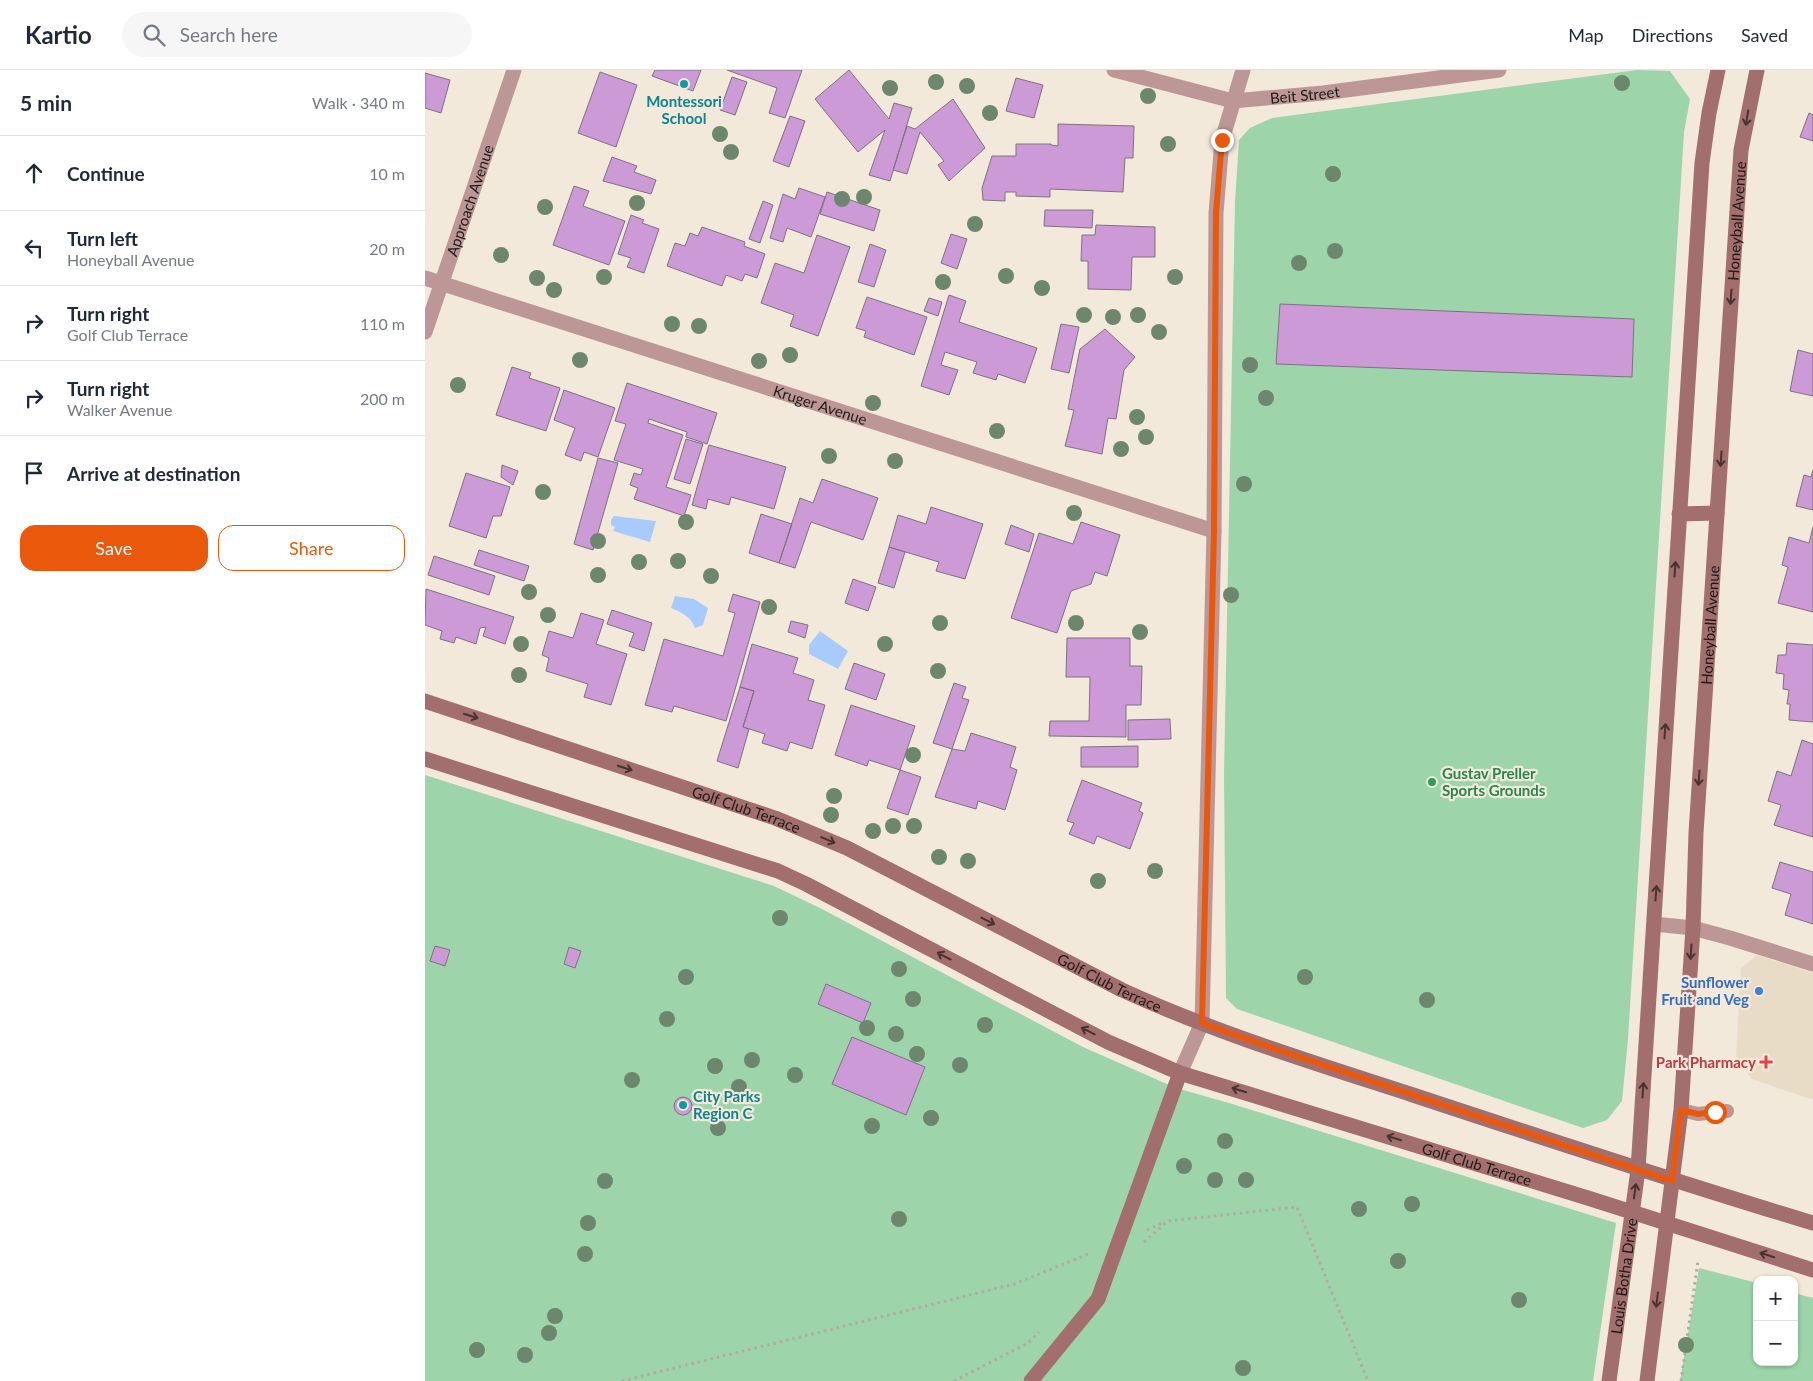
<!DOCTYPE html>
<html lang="en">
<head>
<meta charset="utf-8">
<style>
  body { margin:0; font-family:Lato,sans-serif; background:#f6f6f7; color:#1f2937 }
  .controls { position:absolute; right:15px; bottom:15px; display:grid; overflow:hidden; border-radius:10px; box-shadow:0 1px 4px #0004 }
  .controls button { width:45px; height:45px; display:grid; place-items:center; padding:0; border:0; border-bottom:1px solid #e0e1e3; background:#fff; color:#1f2937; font:25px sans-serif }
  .stop { position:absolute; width:15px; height:15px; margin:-11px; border:4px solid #ea580c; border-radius:50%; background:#fff }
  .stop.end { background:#ea580c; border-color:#fff; box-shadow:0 1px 5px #0008 }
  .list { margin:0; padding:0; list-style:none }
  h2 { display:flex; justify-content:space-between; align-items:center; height:65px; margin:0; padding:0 20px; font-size:21px }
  h2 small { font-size:16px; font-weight:400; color:#747a83 }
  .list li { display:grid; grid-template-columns:32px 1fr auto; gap:15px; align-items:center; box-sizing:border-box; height:75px; padding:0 20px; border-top:1px solid #e0e1e3 }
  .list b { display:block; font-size:19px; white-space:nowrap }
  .list p { margin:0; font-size:16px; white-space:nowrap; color:#747a83 }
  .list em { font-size:16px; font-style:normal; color:#747a83 }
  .actions { display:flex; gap:10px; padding:15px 20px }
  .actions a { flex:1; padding:11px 0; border:1px solid #ea580c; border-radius:15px; text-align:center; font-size:18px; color:#ea580c }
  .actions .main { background:#ea580c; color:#fff }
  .icon { flex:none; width:28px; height:28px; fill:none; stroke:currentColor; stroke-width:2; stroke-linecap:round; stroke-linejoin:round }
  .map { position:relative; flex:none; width:1388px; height:1311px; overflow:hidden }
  header { display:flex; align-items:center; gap:30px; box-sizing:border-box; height:70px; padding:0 25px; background:#fff; border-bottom:1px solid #e0e1e3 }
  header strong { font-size:24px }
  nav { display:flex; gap:28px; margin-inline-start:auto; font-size:18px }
  .search { width:350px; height:45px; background:#f6f6f7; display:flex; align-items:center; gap:12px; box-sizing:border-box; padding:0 18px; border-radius:28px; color:#747a83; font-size:19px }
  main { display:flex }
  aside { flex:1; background:#fff }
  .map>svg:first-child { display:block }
</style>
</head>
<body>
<header>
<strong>Kartio</strong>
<div class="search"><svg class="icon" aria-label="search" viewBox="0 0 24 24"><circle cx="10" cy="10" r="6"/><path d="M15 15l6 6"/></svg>Search here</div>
<nav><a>Map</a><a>Directions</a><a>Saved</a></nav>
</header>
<main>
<aside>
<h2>5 min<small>Walk · 340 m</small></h2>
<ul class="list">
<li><svg class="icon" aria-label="ahead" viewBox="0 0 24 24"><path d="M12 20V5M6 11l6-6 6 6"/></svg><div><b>Continue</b></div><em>10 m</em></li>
<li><svg class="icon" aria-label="left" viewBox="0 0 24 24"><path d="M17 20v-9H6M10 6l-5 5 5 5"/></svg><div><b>Turn left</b><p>Honeyball Avenue</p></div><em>20 m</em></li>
<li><svg class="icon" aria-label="right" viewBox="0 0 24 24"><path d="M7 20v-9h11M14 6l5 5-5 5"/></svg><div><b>Turn right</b><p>Golf Club Terrace</p></div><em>110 m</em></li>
<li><svg class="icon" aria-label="right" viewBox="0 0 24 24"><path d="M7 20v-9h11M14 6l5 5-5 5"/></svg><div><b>Turn right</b><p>Walker Avenue</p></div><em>200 m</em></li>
<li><svg class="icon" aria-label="arrive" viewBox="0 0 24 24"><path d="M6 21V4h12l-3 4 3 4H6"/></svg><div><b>Arrive at destination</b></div></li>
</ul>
<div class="actions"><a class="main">Save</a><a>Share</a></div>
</aside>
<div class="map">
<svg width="1388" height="1311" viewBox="0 0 1388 1311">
  <rect width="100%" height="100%" fill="#f2e9db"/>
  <path fill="#e8dcc7" d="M1332 885 1388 903V1030L1327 1009 1311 987 1316 898Z"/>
  <path fill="#9dd4aa" d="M1212 0 1245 1 1265 29 1259 62 1203 969 1197 1031 1182 1050 1158 1058 812 939 801 928 799 705 810 132 814 70 825 58 847 48Z
    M0 705 349 816 395 838 658 977 751 1018 804 1033 1191 1153 1168 1311H0Z
    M1274 1198 1332 1213V1292H1369V1223L1388 1228V1311H1255Z"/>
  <path fill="#a8cbfd" d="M189 446 231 451 225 472 188 461 190 457 186 455V450Z
    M250 526 269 529 283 538 278 555 270 558C266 546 257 543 246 538Z
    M395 561 423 581 413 599 384 584V575Z"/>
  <path fill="#cc9ad6" stroke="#7c737e" d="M230 0H276L268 21 227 6Z
    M302 0H377L360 48 344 43 352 18Z
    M424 0 464 49 469 33 487 38 465 111 444 105 460 60 433 82 390 29Z
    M175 2 212 15 191 77 153 63Z
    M0 3 25 10 16 43 0 38Z
    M307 7 322 12 310 45 295 40Z
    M591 8 618 15 609 48 581 41Z
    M528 29 560 78 524 111 513 95 519 91 495 62 482 104 468 100 482 56 490 59Z
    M1384 43 1388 45V71L1375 67Z
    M365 46 380 51 364 97 348 91Z
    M633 54 709 56 708 88H700L698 122 625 119V127L591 126V122H580V131L558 130 557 118 567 86H591V74H626V75L633 76Z
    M187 87 212 96 209 102 231 110 226 124 178 111Z
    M149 116 164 121 158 136 200 151 184 195 128 175Z
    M374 118 400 127 386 167 362 158 358 172 345 168 358 124 370 129Z
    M402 122 455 140 449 161 395 144Z
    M338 131 348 135 335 173 324 169Z
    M620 140H668L667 158 619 156Z
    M206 145 219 150 217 153 234 159 219 203 202 197 206 188 193 184Z
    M671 155 730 157V187H707L706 220 663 219V191H656L657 165H670Z
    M277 157 320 172 319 176 340 184 332 208 320 204 317 211 301 205 297 216 242 196 250 173 260 176 265 163 273 166Z
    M526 164 542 169 532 199 516 193Z
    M392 165 425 177 393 266 365 256 369 245 336 233 350 193 379 203Z
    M445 174 461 180 449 217 433 212Z
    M524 225 541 231 534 252 612 278 600 313 573 304 571 310 548 303 552 292 520 282 516 295 533 300 524 325 496 316Z
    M442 227 502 247 489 285 439 267 441 261 431 258Z
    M504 228 517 232 513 246 499 241Z
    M855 234 1209 249 1207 307 851 294Z
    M636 254 654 257 644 303 626 299Z
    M680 259 710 287 699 300 691 349 683 348 677 384 640 376 649 340 643 339 655 279Z
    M1373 280 1388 284V326L1365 321Z
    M87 297 106 303 104 308 135 318 121 361 71 345Z
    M202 313 292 343 282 374 261 367 262 362 224 349 223 353 258 365 241 417 266 425 259 446 209 429 213 418 205 415 209 403 216 405 218 399 189 390 201 354 190 351Z
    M139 320 190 338 173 387 159 382 156 391 140 385 150 358 129 350Z
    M261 369 278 374 265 414 249 409Z
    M284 375 361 397 349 439 306 427 304 435 283 429 281 439 267 435Z
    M173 388 193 393 168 480 149 474Z
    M77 395 93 401 88 415 76 407Z
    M1388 400V440L1371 436 1379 405 1386 407Z
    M41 403 85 417 76 446H68L61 468 24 456Z
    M397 409 453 428 438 470 386 452 370 498 354 493 375 428 388 433Z
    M506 437 558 454 540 509 511 501 514 492 464 477 473 445 501 454Z
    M336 444 367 454 354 493 324 483Z
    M656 452 695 465 682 506 670 502 666 514 646 521 632 563 586 548 614 463 648 474Z
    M586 455 609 464 604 482 580 474Z
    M1388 457V542L1353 533 1363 497 1357 495 1364 467 1384 473Z
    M464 477 480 482 469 518 453 513Z
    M54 480 104 496 99 511 49 495Z
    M9 486 70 506 64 525 3 505Z
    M428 509 451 517 443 541 420 533Z
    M1 519 89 547 80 574 58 566 61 557 55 558 51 574 31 567 29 573 15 569 17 561 0 555Z
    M308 524 335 532 301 651 249 636 247 642 220 635 239 569 298 586 310 543 303 541Z
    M187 540 227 553 219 581 204 576 209 563 182 554Z
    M156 543 179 550 171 574 202 584 186 635 159 627 163 614 121 601 124 588 117 585 124 561 148 568Z
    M366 551 383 555 380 568 363 562Z
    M642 568H705V596H717L716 635H701V667L624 666 625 651H664L665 607H641Z
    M1362 573 1388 575V652L1364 650 1365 634H1362L1364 620 1358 619 1359 604 1351 603 1353 585H1361Z
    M327 574 373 588 368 603 389 610 383 630 400 635 387 679 365 672 362 681 337 673 340 664 318 657 329 621 315 617Z
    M429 593 460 604 451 630 420 619Z
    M529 613 541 617 537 628 544 630 527 679 508 673Z
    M315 617 329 621 318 657 324 659 313 698 292 691Z
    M426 635 490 656 475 700 444 690 442 696 410 685Z
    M745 649 746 669 703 670V650Z
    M546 663 591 677 585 697 592 700 580 740 553 731 551 739 510 727 527 679 540 681Z
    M1377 670 1388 674V767L1349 755 1356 735 1343 731 1352 701 1366 706Z
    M713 676V697H656V677Z
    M475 700 496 707 483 745 462 738Z
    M657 710 717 733 714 741 718 743 705 779 672 766 669 774 644 764 649 753 642 751Z
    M1355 792 1388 802V854L1360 845 1366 824 1347 818Z
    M10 876 25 880 20 896 5 891Z
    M144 877 156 881 150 898 139 894Z
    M401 914 446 933 438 953 393 934Z
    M427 967 500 997 481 1045 407 1014Z
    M249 1036a9 9 0 1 1 18 0a9 9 0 1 1-18 0Z"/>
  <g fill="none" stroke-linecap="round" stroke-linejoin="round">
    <path stroke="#b2ab9f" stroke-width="3" stroke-dasharray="2.5 4" stroke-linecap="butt" d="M722 1160 740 1152
      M719 1172 743 1151 872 1137 943 1311
      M197 1311 589 1214 666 1183
      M529 1311 603 1273 614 1262
      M1256 1311 1273 1191"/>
    <path stroke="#bc9796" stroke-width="14" d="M1256 1040 1273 1044 1302 1041"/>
    <g stroke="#bc9796" stroke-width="15">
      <path id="s1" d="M689 0 808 31 898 23 1074 0"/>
      <path id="s2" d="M0 208 789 461"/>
      <path id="s3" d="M0 262 89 0"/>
      <path d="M1229 854 1268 858 1305 868 1388 894"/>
      <path d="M755 1003 777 953 789 461 791 143 797 70 818 0"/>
    </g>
    <g stroke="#a36e6e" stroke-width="15">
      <path d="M1254 444 1292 443"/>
      <path id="s4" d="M0 631 350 748 422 778 697 920C791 963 890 993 988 1025 1121 1069 1254 1113 1388 1153"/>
      <path id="s5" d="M0 689 353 801 381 814 683 972 755 1003 1166 1129 1388 1200"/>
      <path d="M606 1311 673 1229 755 1003"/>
      <path id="s6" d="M1184 1311 1213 1100 1277 93 1284 43 1293 0"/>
      <path id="s7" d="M1222 1311 1256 1040 1268 858 1271 763 1316 80 1332 0"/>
    </g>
  </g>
  <g fill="#6d876f">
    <circle cx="511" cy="12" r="8"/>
    <circle cx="1197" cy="13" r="8"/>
    <circle cx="542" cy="16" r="8"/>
    <circle cx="465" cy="18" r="8"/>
    <circle cx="723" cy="26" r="8"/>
    <circle cx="565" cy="43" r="8"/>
    <circle cx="295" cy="64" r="8"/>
    <circle cx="743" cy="74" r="8"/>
    <circle cx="306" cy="82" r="8"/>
    <circle cx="908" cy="104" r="8"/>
    <circle cx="439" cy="127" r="8"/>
    <circle cx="417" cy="129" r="8"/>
    <circle cx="212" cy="133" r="8"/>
    <circle cx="120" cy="137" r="8"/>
    <circle cx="550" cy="154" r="8"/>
    <circle cx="910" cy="181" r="8"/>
    <circle cx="76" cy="185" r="8"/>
    <circle cx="874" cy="193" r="8"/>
    <circle cx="581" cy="206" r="8"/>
    <circle cx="179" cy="207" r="8"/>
    <circle cx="750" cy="207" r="8"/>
    <circle cx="112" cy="208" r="8"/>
    <circle cx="518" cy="212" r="8"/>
    <circle cx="617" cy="218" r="8"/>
    <circle cx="129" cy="220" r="8"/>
    <circle cx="659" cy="245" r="8"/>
    <circle cx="713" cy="245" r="8"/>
    <circle cx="688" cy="247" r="8"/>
    <circle cx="247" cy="254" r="8"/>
    <circle cx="274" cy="256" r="8"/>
    <circle cx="734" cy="262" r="8"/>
    <circle cx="365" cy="285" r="8"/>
    <circle cx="155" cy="290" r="8"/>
    <circle cx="334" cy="291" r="8"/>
    <circle cx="825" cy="295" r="8"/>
    <circle cx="33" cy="315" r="8"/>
    <circle cx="841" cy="328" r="8"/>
    <circle cx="448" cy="333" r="8"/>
    <circle cx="712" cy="347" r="8"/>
    <circle cx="572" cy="361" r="8"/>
    <circle cx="721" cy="367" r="8"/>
    <circle cx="696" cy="379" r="8"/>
    <circle cx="404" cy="386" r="8"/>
    <circle cx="470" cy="391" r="8"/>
    <circle cx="819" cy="414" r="8"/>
    <circle cx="118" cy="422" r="8"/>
    <circle cx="649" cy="443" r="8"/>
    <circle cx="261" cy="452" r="8"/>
    <circle cx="173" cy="471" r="8"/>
    <circle cx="253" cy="491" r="8"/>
    <circle cx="214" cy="492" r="8"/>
    <circle cx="173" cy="505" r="8"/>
    <circle cx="286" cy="506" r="8"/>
    <circle cx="104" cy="522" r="8"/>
    <circle cx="806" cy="525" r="8"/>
    <circle cx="344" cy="537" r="8"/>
    <circle cx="123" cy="545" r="8"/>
    <circle cx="515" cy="553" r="8"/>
    <circle cx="651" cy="553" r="8"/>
    <circle cx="715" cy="562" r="8"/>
    <circle cx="96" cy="574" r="8"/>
    <circle cx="460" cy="574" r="8"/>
    <circle cx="513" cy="601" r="8"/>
    <circle cx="94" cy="605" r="8"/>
    <circle cx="488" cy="685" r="8"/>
    <circle cx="409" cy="726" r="8"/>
    <circle cx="406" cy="745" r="8"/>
    <circle cx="468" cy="756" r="8"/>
    <circle cx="489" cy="756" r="8"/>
    <circle cx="448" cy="761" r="8"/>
    <circle cx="514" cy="787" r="8"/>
    <circle cx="543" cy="791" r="8"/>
    <circle cx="730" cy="801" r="8"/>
    <circle cx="673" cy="811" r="8"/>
    <circle cx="355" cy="848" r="8"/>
    <circle cx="474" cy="899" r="8"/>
    <circle cx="261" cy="907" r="8"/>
    <circle cx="880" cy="907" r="8"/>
    <circle cx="488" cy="929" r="8"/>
    <circle cx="1002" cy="930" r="8"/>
    <circle cx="242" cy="949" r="8"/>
    <circle cx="560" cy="955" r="8"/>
    <circle cx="442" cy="958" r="8"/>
    <circle cx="471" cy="964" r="8"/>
    <circle cx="492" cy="984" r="8"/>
    <circle cx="327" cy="990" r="8"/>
    <circle cx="535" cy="995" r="8"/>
    <circle cx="290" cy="996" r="8"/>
    <circle cx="370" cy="1005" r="8"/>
    <circle cx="207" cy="1010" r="8"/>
    <circle cx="314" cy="1017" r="8"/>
    <circle cx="506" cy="1048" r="8"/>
    <circle cx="447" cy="1056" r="8"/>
    <circle cx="293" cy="1058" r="8"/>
    <circle cx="800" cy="1071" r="8"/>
    <circle cx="759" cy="1096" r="8"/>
    <circle cx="790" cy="1110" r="8"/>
    <circle cx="821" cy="1110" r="8"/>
    <circle cx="180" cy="1111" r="8"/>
    <circle cx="987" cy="1134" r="8"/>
    <circle cx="934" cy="1139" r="8"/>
    <circle cx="474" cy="1149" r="8"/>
    <circle cx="163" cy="1153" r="8"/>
    <circle cx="160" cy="1184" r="8"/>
    <circle cx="973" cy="1191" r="8"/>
    <circle cx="1094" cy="1230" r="8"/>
    <circle cx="130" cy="1246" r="8"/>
    <circle cx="124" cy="1263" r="8"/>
    <circle cx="1261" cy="1275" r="8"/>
    <circle cx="52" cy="1280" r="8"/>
    <circle cx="100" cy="1285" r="8"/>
    <circle cx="818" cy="1298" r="8"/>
  </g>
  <defs><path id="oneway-shaft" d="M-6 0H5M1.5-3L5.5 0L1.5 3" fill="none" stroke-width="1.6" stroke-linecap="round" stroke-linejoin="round" transform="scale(1.25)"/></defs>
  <g stroke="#463430">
    <use href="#oneway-shaft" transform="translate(1322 48) rotate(99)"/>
    <use href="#oneway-shaft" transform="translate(1306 227) rotate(94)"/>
    <use href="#oneway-shaft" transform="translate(1296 389) rotate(94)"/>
    <use href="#oneway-shaft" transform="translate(1250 499) rotate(-86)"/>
    <use href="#oneway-shaft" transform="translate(46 646) rotate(18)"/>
    <use href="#oneway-shaft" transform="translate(1240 661) rotate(-86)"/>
    <use href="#oneway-shaft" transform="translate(200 698) rotate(18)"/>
    <use href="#oneway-shaft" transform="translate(1274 708) rotate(94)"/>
    <use href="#oneway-shaft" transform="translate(403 770) rotate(23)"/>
    <use href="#oneway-shaft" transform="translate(1231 823) rotate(-86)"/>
    <use href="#oneway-shaft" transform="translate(563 851) rotate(27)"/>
    <use href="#oneway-shaft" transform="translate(1266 882) rotate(94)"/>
    <use href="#oneway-shaft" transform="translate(519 886) rotate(-152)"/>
    <use href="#oneway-shaft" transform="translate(663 961) rotate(-153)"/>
    <use href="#oneway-shaft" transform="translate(814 1020) rotate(-163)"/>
    <use href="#oneway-shaft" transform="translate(1218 1020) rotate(-86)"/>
    <use href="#oneway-shaft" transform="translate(969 1068) rotate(-163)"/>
    <use href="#oneway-shaft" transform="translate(1210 1121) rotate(-82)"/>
    <use href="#oneway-shaft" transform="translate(1342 1185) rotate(-162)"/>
    <use href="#oneway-shaft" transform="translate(1232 1230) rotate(97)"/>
  </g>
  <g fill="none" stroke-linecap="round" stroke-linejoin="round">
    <path stroke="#ea580c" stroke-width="6" d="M797 70 791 143 789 461 777 953 853 980 1247 1111 1256 1040 1273 1044 1290 1042"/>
  </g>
  <g fill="#0f9aa8" stroke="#f2e9db" stroke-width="2">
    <circle cx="259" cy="14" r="5"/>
    <circle cx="258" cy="1035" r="5"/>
  </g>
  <circle fill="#2e9e5b" stroke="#f2e9db" stroke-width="2" cx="1007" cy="712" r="5"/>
  <circle fill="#3f7fe0" stroke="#f2e9db" stroke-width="2" cx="1334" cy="921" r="5"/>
  <path fill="#e0444e" stroke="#f2e9db" stroke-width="2" d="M1338.5 984.5h5v5h5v5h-5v5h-5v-5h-5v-5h5z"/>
  <g text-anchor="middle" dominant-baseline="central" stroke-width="4.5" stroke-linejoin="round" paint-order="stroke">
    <g font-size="15" fill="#1e1b16" stroke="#f2e9db">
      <text stroke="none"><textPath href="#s1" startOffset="195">Beit Street</textPath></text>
      <text stroke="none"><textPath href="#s3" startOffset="139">Approach Avenue</textPath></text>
      <text stroke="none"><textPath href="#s7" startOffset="1164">Honeyball Avenue</textPath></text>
      <text stroke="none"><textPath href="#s2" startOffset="415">Kruger Avenue</textPath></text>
      <text stroke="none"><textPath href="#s7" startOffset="759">Honeyball Avenue</textPath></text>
      <text stroke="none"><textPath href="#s4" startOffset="339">Golf Club Terrace</textPath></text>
      <text stroke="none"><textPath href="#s4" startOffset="742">Golf Club Terrace</textPath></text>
      <text stroke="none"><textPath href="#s5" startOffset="1131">Golf Club Terrace</textPath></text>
      <text stroke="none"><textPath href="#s6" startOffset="106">Louis Botha Drive</textPath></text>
    </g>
    <g font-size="15" font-weight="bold" fill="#0d838f" stroke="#f2e9db">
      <text x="259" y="31">Montessori<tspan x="259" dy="17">School</tspan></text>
      <text x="268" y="1026" text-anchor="start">City Parks<tspan x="268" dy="17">Region C</tspan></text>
    </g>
    <g font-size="15" font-weight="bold" fill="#27864d" stroke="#f2e9db" text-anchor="start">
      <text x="1017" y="703">Gustav Preller<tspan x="1017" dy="17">Sports Grounds</tspan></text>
    </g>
    <g font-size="15" font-weight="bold" fill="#366cbe" stroke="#f2e9db" text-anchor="end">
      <text x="1324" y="912">Sunflower<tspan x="1324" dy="17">Fruit and Veg</tspan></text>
    </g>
    <g font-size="15" font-weight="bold" fill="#be3a42" stroke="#f2e9db" text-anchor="end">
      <text x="1331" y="992">Park Pharmacy</text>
    </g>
  </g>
</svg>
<div class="controls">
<button>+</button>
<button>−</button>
</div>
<div class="stop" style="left:1290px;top:1042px"></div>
<div class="stop end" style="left:797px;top:70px"></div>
</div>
</main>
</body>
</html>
